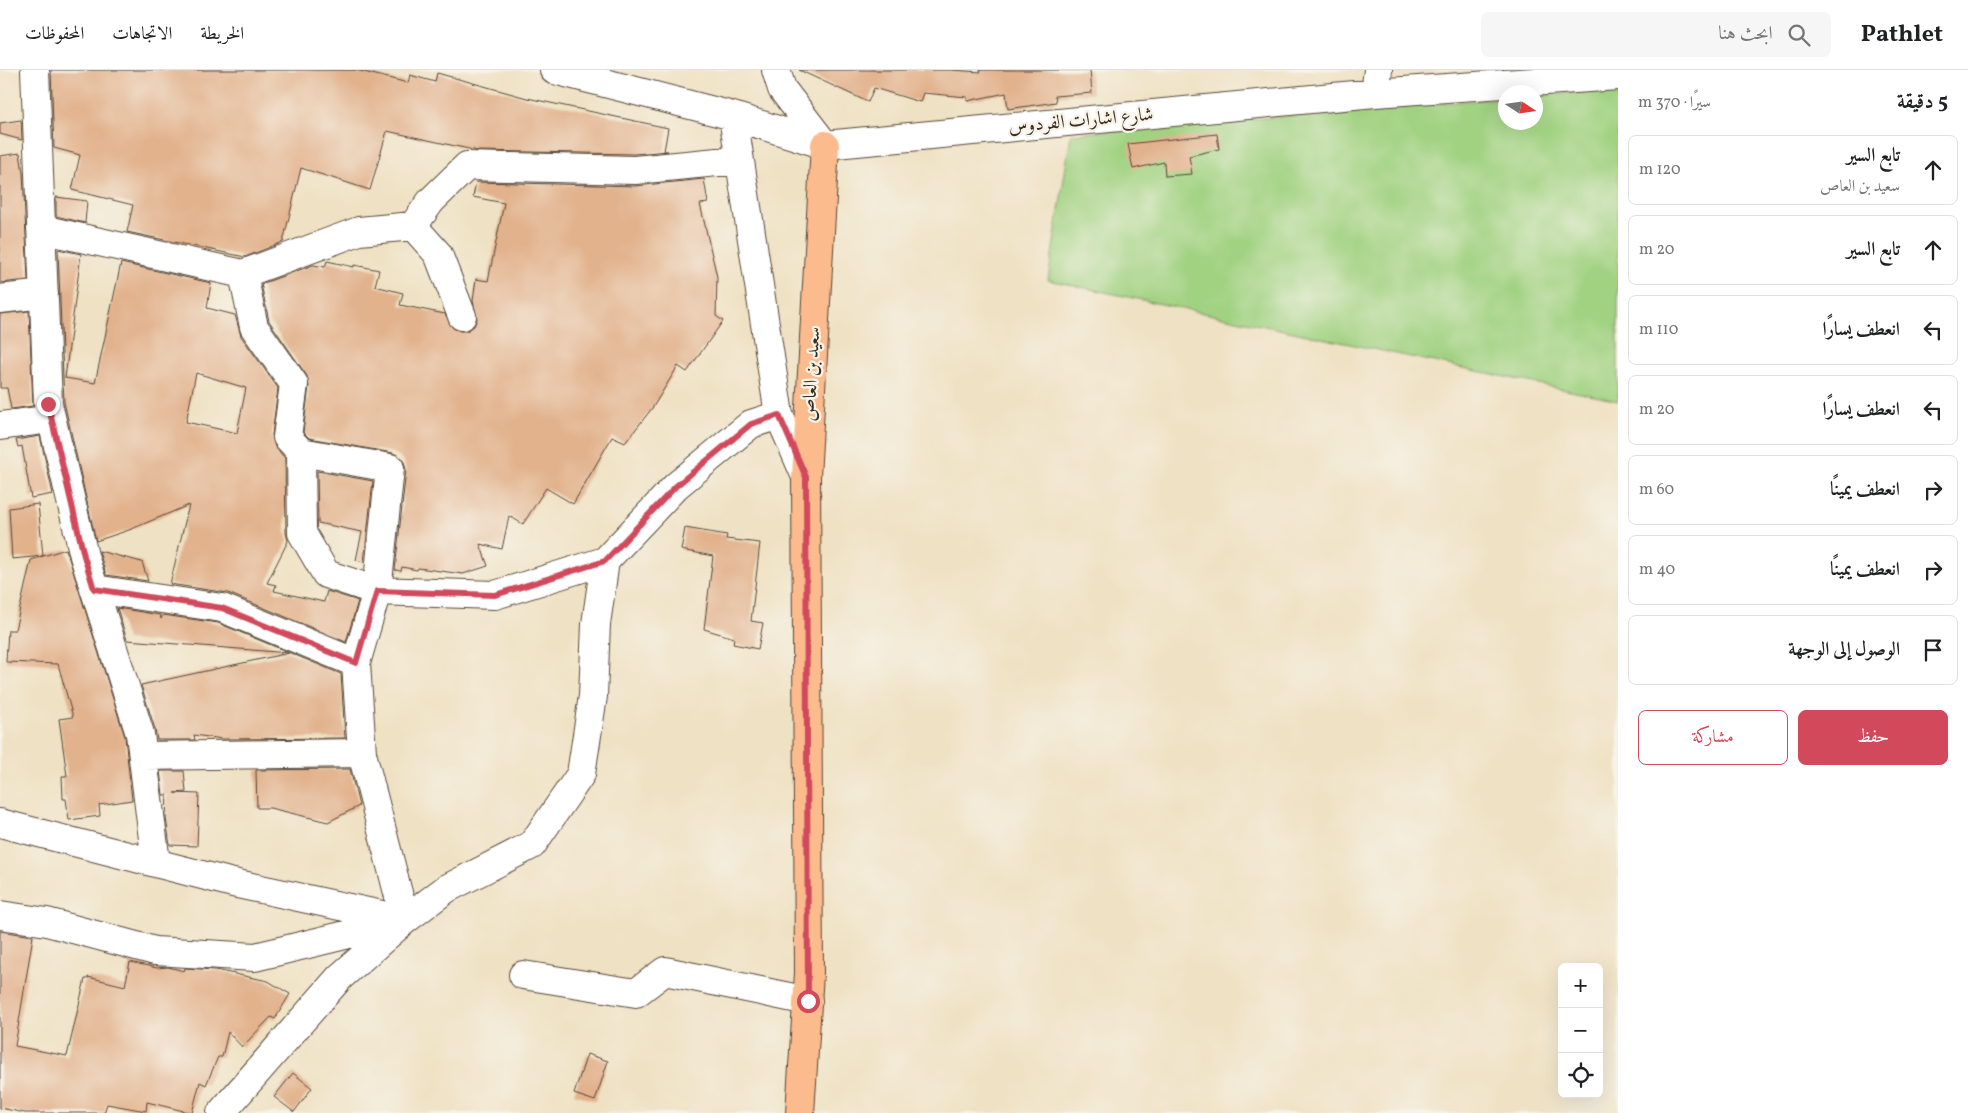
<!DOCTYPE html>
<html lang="ar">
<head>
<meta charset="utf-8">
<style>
  body { margin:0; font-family:Vollkorn,Amiri,serif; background:#f6f6f6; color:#202124; direction:rtl }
  .controls { position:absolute; right:15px; bottom:15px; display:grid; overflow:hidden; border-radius:8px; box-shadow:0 5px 20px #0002 }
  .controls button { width:45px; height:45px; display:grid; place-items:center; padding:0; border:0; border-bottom:1px solid #e0e0e0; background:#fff; color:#202124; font:25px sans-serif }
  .compass { position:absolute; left:1498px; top:15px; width:45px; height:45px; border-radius:50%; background:#fff; box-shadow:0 5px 20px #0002; rotate:102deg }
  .stop { position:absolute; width:15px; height:15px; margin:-11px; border:4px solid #d1495b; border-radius:50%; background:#fff }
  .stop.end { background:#d1495b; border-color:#fff; box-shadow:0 1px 5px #0008 }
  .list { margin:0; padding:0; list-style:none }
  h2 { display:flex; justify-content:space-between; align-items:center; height:65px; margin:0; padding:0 20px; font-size:21px }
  h2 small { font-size:16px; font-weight:400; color:#757577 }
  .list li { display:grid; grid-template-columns:32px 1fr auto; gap:15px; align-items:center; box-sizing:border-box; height:70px; margin:0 10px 10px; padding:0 10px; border:1px solid #e0e0e0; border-radius:8px }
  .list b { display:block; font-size:19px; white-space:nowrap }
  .list p { margin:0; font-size:16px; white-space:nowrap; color:#757577 }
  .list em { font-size:16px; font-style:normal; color:#757577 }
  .actions { display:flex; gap:10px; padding:15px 20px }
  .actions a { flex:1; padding:11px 0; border:1px solid #d1495b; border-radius:8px; text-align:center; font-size:18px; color:#d1495b }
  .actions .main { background:#d1495b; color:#fff }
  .icon { flex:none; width:28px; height:28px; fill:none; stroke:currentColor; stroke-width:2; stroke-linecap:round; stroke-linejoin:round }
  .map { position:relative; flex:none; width:1618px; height:1043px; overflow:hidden; direction:ltr }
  header { display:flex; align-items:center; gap:30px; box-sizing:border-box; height:70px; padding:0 25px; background:#fff; border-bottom:1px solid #e0e0e0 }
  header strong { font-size:24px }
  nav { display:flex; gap:28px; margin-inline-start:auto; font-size:18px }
  .search { width:350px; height:45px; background:#f6f6f6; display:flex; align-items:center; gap:12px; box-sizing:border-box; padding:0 18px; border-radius:8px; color:#757577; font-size:19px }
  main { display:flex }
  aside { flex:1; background:#fff }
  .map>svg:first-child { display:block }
</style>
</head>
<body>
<header>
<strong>Pathlet</strong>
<div class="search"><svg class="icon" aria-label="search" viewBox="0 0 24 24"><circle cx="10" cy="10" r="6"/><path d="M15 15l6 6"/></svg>ابحث هنا</div>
<nav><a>الخريطة</a><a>الاتجاهات</a><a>المحفوظات</a></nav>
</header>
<main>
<aside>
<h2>5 دقيقة<small>سيرًا · 370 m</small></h2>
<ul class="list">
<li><svg class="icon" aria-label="ahead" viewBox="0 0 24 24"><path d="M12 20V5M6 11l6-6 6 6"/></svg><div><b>تابع السير</b><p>سعيد بن العاص</p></div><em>120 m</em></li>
<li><svg class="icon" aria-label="ahead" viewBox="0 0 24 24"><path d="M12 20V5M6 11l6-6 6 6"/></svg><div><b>تابع السير</b></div><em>20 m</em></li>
<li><svg class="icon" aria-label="left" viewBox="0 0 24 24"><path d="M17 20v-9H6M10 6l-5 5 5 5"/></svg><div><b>انعطف يسارًا</b></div><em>110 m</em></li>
<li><svg class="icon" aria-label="left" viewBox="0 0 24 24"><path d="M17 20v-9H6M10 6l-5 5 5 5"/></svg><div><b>انعطف يسارًا</b></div><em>20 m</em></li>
<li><svg class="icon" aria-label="right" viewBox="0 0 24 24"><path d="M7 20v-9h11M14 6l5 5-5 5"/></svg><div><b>انعطف يمينًا</b></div><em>60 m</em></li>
<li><svg class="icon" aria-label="right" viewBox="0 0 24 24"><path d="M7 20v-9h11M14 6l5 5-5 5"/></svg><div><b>انعطف يمينًا</b></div><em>40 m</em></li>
<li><svg class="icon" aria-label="arrive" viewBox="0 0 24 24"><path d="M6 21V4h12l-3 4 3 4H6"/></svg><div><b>الوصول إلى الوجهة</b></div></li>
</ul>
<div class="actions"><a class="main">حفظ</a><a>مشاركة</a></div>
</aside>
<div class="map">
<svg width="1618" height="1043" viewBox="0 0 1618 1043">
  <rect width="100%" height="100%" fill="#f7f3e8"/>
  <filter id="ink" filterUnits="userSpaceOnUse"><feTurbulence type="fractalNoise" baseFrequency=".02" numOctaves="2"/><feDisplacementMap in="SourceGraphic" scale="10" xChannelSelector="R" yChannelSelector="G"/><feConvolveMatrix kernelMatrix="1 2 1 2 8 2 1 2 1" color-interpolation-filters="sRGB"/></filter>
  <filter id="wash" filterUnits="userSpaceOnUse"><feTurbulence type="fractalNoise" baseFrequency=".0096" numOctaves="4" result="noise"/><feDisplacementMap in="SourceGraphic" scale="20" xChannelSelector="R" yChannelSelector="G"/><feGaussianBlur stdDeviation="1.12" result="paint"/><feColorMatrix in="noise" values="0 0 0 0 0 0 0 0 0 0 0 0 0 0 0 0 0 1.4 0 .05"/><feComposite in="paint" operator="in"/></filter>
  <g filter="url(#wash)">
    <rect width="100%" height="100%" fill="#efe1c3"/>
    <path fill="#a0d281" stroke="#6e7e50" d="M1618 19V331L1048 210 1071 64 1505 28 1506 52H1536V26Z"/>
    <g id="blocks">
      <path fill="#e2b28d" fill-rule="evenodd" d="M51 0H356L408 13 410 5 435 12 437 3 527 28 668 58 664 81H668L634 84 478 81 387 61 370 120 301 98 283 172 245 187 127 162 133 135 72 120 80 85 54 78Z
        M799 0H951L981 2 980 0H1090L1092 23 1055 26 1056 32 1008 39 1006 23 967 31V27L923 23 920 32 874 18 868 32Z
        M21 50 22 70 0 64V53Z
        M1217 64 1219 79 1189 86 1192 104 1165 106 1164 92 1133 99 1128 74Z
        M20 83 23 103 28 210 0 213V86Z
        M704 109 708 133 700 134 717 207 716 246 723 251 687 302 678 296 653 337 625 373 612 367 573 434 546 418 523 454 509 446 502 479 480 474 488 496 463 504 418 498 417 500 402 497 401 501 395 500 406 400 404 392 399 386 393 383 309 368 303 362 309 316 307 306 269 251 261 214 313 195 325 197 327 191 354 197V195L379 200 375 216 403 223 400 235 445 244 453 258 460 261H467L474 256 477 249 473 231 476 209 488 211 504 133 473 127 476 112 635 116Z
        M56 127 87 131 85 153 56 146Z
        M58 179 81 184 65 308 95 313 121 193 211 213 207 238 235 245 241 266 278 318 272 365 275 377 285 388 286 463 288 471 267 513 276 515 274 521 324 532 327 521 358 531 346 572 228 523 170 514 189 435 129 460 96 471 64 332ZM196 303 246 318 237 363 186 352Z
        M29 241 33 336 11 339 7 318H0V244Z
        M40 366 53 424 31 428 22 376 18 377 16 370Z
        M317 401 373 411 364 492 356 490 362 462 318 453Z
        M38 434 43 486 66 479 125 667 132 730 99 735 100 746 69 750 66 729H63L62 706H67L59 649 73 647 58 594 6 592 8 560H15L31 490 43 486 12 489 9 438Z
        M685 458 727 465 726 469 760 473 751 551 763 553 758 579 733 574 734 568 704 559 713 486 681 480Z
        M99 481 142 492 148 511 106 505Z
        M117 538 160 545 161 549 163 545 218 553 341 604 345 668 223 669 194 665 195 670H157L155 659 141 615 289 583 127 570Z
        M350 699 359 736 328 752 270 738H257L256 700Z
        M160 701H184L186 722 174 723 199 724 197 776 170 775 166 748 167 725H163Z
        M0 861 33 866 15 976 67 986 85 909H88V907L125 916 130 892 157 898 168 897 184 901 185 898 216 900 268 911 290 924 275 949 271 947 242 977 228 962 222 987H218L206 1015 200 1012 192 1043 147 1032 146 1041 107 1034 104 1043H25L0 1038Z
        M587 984 608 991 595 1031 574 1024Z
        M293 1003 312 1018 294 1042 274 1027Z"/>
    </g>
  </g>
  <g filter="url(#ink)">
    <use href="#blocks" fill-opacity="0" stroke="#564537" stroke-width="1"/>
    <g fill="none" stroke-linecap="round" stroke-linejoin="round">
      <defs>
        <path id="minor" d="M35 0 48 334 84 486 140 664 156 793
          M554 0 733 46 825 75 1375 23 1618 6
          M776 0 782 19 825 75
          M1375 23 1378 0
          M733 46 779 345 806 407
          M413 156 438 184 462 246
          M41 159 243 204 359 161 413 156 431 131 467 96 635 100 738 90
          M243 204 254 257 294 314 287 367 301 382 302 463 326 504 377 521 495 525 605 491
          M0 229 44 224
          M0 356 51 349
          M301 382 390 398 377 521 356 593 362 683 405 850
          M94 519 222 538 356 593
          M143 686 362 683
          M0 753 233 813 405 850
          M0 845 47 852 155 881 255 887 399 852
          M523 905 636 923 665 901 808 931
          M221 1043 340 907 405 850 446 819 532 775 581 704 593 626 596 554 605 491 676 416 751 354 779 345"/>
        <path id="major" d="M800 1043 809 903 806 407 825 75"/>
      </defs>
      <use href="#minor" stroke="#564537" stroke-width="30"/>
      <use href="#major" stroke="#564537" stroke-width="30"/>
      <use href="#minor" stroke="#fff" stroke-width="28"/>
      <use href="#major" stroke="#fbbb8d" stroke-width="28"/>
    </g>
  </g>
  <g fill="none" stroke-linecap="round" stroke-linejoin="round" filter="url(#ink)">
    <path stroke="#d1495b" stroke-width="6" d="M48 334 84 486 94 519 222 538 356 593 377 521 495 525 605 491 676 416 751 354 779 345 806 407 808 931"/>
  </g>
  <g text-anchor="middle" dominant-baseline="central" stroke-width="4.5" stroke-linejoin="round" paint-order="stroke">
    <g font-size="19" fill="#3b2a1e" stroke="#f7f3e8">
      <text transform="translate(1081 51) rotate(-5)">شارع اشارات الفردوس</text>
      <text transform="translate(812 304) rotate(-87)">سعيد بن العاص</text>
    </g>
  </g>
</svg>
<div class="controls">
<button>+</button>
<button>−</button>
<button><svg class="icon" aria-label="locate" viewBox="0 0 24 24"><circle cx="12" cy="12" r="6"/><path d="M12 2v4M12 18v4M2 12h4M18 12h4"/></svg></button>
</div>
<svg class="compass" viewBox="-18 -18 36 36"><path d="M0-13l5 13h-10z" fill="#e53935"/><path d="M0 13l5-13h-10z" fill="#757577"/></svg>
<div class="stop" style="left:808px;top:931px"></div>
<div class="stop end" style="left:48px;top:334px"></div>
</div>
</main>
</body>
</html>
